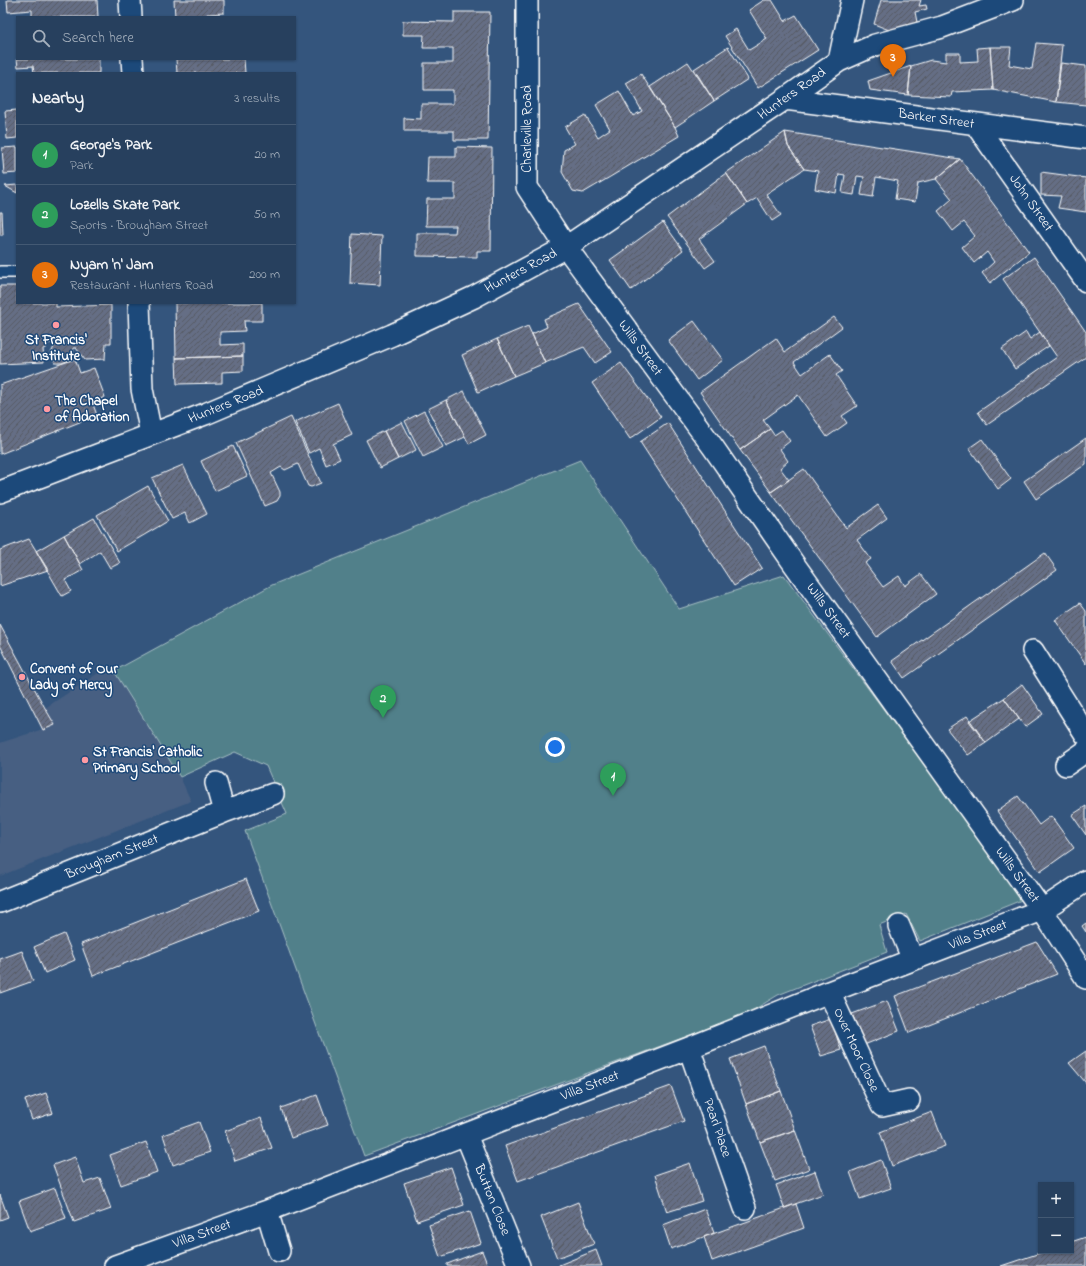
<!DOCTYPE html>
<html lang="en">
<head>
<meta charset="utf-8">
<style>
  body { margin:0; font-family:"Indie Flower",sans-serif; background:#2f4764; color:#f1f3f6 }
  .controls { position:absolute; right:12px; bottom:12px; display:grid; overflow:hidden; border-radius:0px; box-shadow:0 1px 3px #0004 }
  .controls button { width:36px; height:36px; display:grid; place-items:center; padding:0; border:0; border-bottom:1px solid #435973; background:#27405e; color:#f1f3f6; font:20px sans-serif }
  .you { position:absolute; left:555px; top:747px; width:14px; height:14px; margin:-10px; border:3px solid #fff; border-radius:50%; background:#1a73e8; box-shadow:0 0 0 6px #1a73e833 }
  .badge { display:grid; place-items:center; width:26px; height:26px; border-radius:50%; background:#e797bd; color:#fff; font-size:13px; font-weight:700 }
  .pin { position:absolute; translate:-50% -33px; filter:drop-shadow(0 1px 2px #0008) }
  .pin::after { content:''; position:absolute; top:21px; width:14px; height:12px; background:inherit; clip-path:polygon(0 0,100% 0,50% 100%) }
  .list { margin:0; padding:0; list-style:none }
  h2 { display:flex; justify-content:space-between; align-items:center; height:52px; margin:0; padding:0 16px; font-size:17px }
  h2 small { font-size:13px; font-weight:400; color:#a4afbc }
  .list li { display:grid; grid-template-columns:26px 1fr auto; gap:12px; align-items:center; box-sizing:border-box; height:60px; padding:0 16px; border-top:1px solid #435973 }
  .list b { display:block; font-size:15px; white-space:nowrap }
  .list p { margin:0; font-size:13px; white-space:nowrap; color:#a4afbc }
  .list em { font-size:13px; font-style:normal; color:#a4afbc }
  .icon { flex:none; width:22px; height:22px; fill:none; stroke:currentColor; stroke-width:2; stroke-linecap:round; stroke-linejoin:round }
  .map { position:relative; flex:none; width:1086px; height:1266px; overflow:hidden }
  .search { position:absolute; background:#27405e; box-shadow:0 1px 3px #0004; left:16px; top:16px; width:280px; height:44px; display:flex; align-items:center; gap:10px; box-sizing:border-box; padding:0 14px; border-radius:0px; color:#a4afbc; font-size:15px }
  .panel { position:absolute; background:#27405e; box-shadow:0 1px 3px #0004; left:16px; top:72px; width:280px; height:232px; border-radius:0px }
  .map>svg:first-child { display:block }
</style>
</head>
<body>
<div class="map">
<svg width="1086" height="1266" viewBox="0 0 1086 1266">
  <defs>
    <pattern id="building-hatch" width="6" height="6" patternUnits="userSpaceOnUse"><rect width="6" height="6" fill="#656e85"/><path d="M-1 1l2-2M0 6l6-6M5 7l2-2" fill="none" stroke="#565a63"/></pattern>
  </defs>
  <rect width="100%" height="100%" fill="#34557d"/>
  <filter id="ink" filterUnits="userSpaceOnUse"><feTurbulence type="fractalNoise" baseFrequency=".025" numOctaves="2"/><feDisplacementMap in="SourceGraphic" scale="8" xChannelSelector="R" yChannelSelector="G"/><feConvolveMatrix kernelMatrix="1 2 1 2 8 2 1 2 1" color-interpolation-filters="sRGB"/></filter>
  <g filter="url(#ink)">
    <path fill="#475f82" d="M106 668 114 671 180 777 191 801 0 876V743L55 725 45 708Z"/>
    <path fill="#51808a" stroke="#a8c0c4" d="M580 460 679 609 784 575 1024 899 920 941 906 914 879 925 887 952 778 995 747 1014 364 1156 245 831 287 814 266 766 235 752 180 777 114 671 272 585Z"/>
    <path fill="url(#building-hatch)" stroke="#fff" d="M7 0H97L98 17H32V10L8 12Z
      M174 0H224V13L207 14V17H175Z
      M764 0H772L785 21 796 15 818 50 758 88 725 36 736 29 749 50 767 39 749 10Z
      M881 0H921L919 6 926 5 927 9 915 12 917 22 894 32 874 24Z
      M454 12H490L488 140H454V131H404V118L421 119V104H453V90H424V63H453V48H423L424 35H403V21L454 22Z
      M1036 43 1062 45 1056 102 993 90 990 47H1011L1009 65 1032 69Z
      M728 47 748 79 714 101 694 69Z
      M990 47 993 90 952 92 951 97 908 95 911 66 931 60 946 62V53H960V62L978 61 977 48Z
      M17 59H99V73H34L33 66 18 67Z
      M176 59H244L245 73H177Z
      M688 62 714 101 675 127 650 87Z
      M1061 63 1086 66V105L1056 102Z
      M911 66 908 95 870 90 868 81Z
      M641 74 675 127 679 136 583 193 573 191 562 172 564 150 575 144 565 127 585 115 598 137 610 129 596 105 619 91 633 116 642 111 626 83Z
      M17 110V138L7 139 5 111Z
      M785 132 960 159 936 179 918 183 915 202 895 199 898 181 876 177 873 197 861 195 864 177 857 176 854 195 842 193 845 175 839 174 836 193 815 189 818 171 804 169 788 146Z
      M785 132 788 146 804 169 766 194 781 215 772 221 757 198 747 204 726 173Z
      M17 147V173L4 174 2 148Z
      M456 147 492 148 491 251H477V257L417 256V233H455L456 226H426L427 199H455V183H427L428 157H456Z
      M960 159 1029 252 990 283 982 273 994 262 987 252 974 263 962 247 975 236 964 222 953 231 938 211 952 199 936 179Z
      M1041 172 1086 178V212L1058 208 1061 196 1041 195Z
      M726 173 747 204 699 239 715 261 705 268 667 217Z
      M17 185V193L5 186Z
      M0 212H2L3 235H0Z
      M663 222 683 250 631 290 610 260Z
      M352 234 382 236 380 285 350 283Z
      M1034 257 1086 332V357L987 425 978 412 1057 357 1003 279Z
      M0 286H17V303H56V307L111 305V343H106L105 359 85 360 76 348H73V358L62 363H55L51 353 56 343H47V347L43 349 44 362 0 364Z
      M175 303H262V321H244L245 331 220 332V345L243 344V356L176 358Z
      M579 304 612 352 595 363 584 347 545 363 532 334 547 327 544 319Z
      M834 317 842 327 794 362 802 374 830 354 842 371 836 375 857 406 842 416 847 423 827 437 798 395 763 420 770 429 740 450 700 392 776 338 785 352Z
      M694 321 723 360 697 380 668 340Z
      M528 326 545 363 514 376 497 339Z
      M1026 332 1030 339 1040 332 1049 346 1015 369 1002 349Z
      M497 339 514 376 478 392 462 355Z
      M243 356V371L222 372V383L177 384 176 358Z
      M75 359 80 373 94 368 105 397 92 402 97 415 0 454V385Z
      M621 363 661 417 630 439 592 383Z
      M464 391 486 435 469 444 446 400Z
      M446 400 465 437 446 446 428 409Z
      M338 403 352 435 333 444 340 459 326 465 319 448 309 453 295 422Z
      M424 411 443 447 423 457 405 421Z
      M291 417 321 483 311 487 308 486 298 464 285 470 281 467 271 473 280 492V496L277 501 265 506 236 443Z
      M402 422 416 450 398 459 384 431Z
      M668 423 762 568 734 586 640 442Z
      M770 429 774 435 782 430 790 441 780 449 788 461 780 468 789 480 771 492 740 450Z
      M384 431 398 459 380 468 366 440Z
      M1086 438V464L1036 499 1024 481Z
      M982 439 1011 479 998 489 969 448Z
      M233 446 247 476 215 491 201 461Z
      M183 465 207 514 190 523 185 513 172 519 152 478Z
      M804 469 846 528 878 505 887 518 857 540 871 559 865 563 883 587 899 576 905 586 921 574 936 594 877 637 771 492Z
      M148 486 168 521 117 551 97 515Z
      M94 518 120 563 110 568 100 551 80 564 64 535Z
      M64 535 83 570 65 580 71 591 62 596 36 551Z
      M29 539 48 570 0 586V550Z
      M1045 553 1057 570 904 678 892 661Z
      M1080 603 1086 611V664L1055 620Z
      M0 625 45 708 55 725 43 730 0 645Z
      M1022 684 1043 714 1025 727 1004 698Z
      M1004 698 1019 719 986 743 969 721Z
      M967 716 986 743 968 755 947 729Z
      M1018 796 1039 825 1051 816 1074 848 1040 872 997 811Z
      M1086 806V835L1072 815Z
      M246 879 259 911 93 976 81 944Z
      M1086 923V932L1082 926Z
      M64 934 75 960 45 973 34 947Z
      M1037 942 1057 974 909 1033 895 996Z
      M22 951 33 981 0 993V959Z
      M887 1001 899 1031 864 1045 852 1014Z
      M831 1019 841 1050 821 1056 810 1026Z
      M764 1046 781 1091 746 1104 730 1059Z
      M1086 1051V1083L1069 1063Z
      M671 1086 684 1121 518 1181 505 1146Z
      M781 1091 795 1130 760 1142 746 1104Z
      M46 1093 53 1113 32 1120 25 1100Z
      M317 1095 328 1125 291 1138 281 1108Z
      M932 1112 945 1146 892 1166 880 1132Z
      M261 1118 272 1148 235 1161 225 1131Z
      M199 1122 210 1152 173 1165 163 1135Z
      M795 1130 809 1169 775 1181 760 1142Z
      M146 1142 157 1172 121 1185 110 1155Z
      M75 1157 84 1183 100 1178 111 1209 74 1222 53 1165Z
      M881 1160 891 1188 860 1199 850 1172Z
      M690 1163 702 1201 667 1212 655 1175Z
      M451 1167 464 1205 417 1221 404 1183Z
      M815 1171 823 1194 784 1208 776 1185Z
      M55 1188 66 1218 30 1231 19 1201Z
      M0 1195 8 1217 0 1220Z
      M578 1202 594 1244 557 1258 541 1217Z
      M796 1204 804 1228 712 1261 704 1237Z
      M705 1209 714 1233 671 1249 663 1225Z
      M470 1211 481 1243 440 1257 429 1225Z
      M1086 1237V1266H1001L1046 1251H1071V1242Z
      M596 1250 602 1266H559V1265Z
      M482 1251 488 1266H447V1264Z"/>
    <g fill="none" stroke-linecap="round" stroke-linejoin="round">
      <defs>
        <path id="lane" d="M0 272H17"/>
        <path id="street" d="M130 0 131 17
          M527 0V187L566 247 713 447 794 564 1042 910 1086 978
          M132 59 133 73
          M839 61 852 0
          M785 99 1086 138
          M976 125 1086 281
          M139 303 142 389 151 434
          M0 492 205 414 392 335 474 297 566 247 785 99 839 61 875 45 942 27 1013 0
          M1033 651 1086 735
          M1066 765 1086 751
          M216 783 224 812
          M0 902 224 812 273 794
          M899 926 913 960
          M829 992 882 1106 909 1100
          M689 1048 745 1208
          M466 1135 519 1266
          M267 1211 279 1251
          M115 1266 267 1211 689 1048 829 992 1042 910 1086 881"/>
      </defs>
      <use href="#lane" stroke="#fff" stroke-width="14"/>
      <use href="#street" stroke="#fff" stroke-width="24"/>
      <use href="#lane" stroke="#1f4a7a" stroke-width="11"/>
      <use href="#street" stroke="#1f4a7a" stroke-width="21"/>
    </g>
  </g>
  <g fill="#ff9aa2" stroke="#1f4a7a" stroke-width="1.5">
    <circle cx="56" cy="325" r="4"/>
    <circle cx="47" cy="409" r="4"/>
    <circle cx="22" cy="677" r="4"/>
    <circle cx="85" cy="760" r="4"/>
  </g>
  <g text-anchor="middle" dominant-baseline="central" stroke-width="3" stroke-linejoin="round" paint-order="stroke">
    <g font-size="14" fill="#fff" stroke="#1f4a7a">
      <text transform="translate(792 94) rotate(-35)">Hunters Road</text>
      <text transform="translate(936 119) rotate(8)">Barker Street</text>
      <text transform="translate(527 129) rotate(-90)">Charleville Road</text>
      <text transform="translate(1031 203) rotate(55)">John Street</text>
      <text transform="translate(521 271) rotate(-28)">Hunters Road</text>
      <text transform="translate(640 348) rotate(54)">Wills Street</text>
      <text transform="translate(226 405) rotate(-22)">Hunters Road</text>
      <text transform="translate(828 611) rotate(54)">Wills Street</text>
      <text transform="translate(112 857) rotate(-22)">Brougham Street</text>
      <text transform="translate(1017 875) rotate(54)">Wills Street</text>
      <text transform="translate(978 935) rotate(-21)">Villa Street</text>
      <text transform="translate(856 1050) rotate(65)">Over Moor Close</text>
      <text transform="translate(590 1086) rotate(-21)">Villa Street</text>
      <text transform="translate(717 1128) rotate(71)">Pearl Place</text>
      <text transform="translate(492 1200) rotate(68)">Button Close</text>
      <text transform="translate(202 1234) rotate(-20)">Villa Street</text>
    </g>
    <g font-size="14" font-weight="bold" fill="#fff" stroke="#1f4a7a" text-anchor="start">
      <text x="56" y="340" text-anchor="middle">St Francis'<tspan x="56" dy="16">Institute</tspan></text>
      <text x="55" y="401">The Chapel<tspan x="55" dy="16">of Adoration</tspan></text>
      <text x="30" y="669">Convent of Our<tspan x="30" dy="16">Lady of Mercy</tspan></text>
      <text x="93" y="752">St Francis' Catholic<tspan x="93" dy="16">Primary School</tspan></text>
    </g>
  </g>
</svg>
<div class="controls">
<button>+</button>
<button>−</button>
</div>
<div class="you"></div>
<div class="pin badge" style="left:613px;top:796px;background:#2e9e5b">1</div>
<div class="pin badge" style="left:383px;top:718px;background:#2e9e5b">2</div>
<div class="pin badge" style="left:893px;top:77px;background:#e8710a">3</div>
<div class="search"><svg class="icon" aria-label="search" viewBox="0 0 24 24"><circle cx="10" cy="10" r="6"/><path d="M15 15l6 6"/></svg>Search here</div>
<section class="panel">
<h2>Nearby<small>3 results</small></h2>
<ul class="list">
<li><span class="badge" style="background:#2e9e5b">1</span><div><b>George's Park</b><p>Park</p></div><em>20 m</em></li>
<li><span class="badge" style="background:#2e9e5b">2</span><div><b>Lozells Skate Park</b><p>Sports · Brougham Street</p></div><em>50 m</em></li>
<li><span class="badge" style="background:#e8710a">3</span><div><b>Nyam 'n' Jam</b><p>Restaurant · Hunters Road</p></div><em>200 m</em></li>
</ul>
</section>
</div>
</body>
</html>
